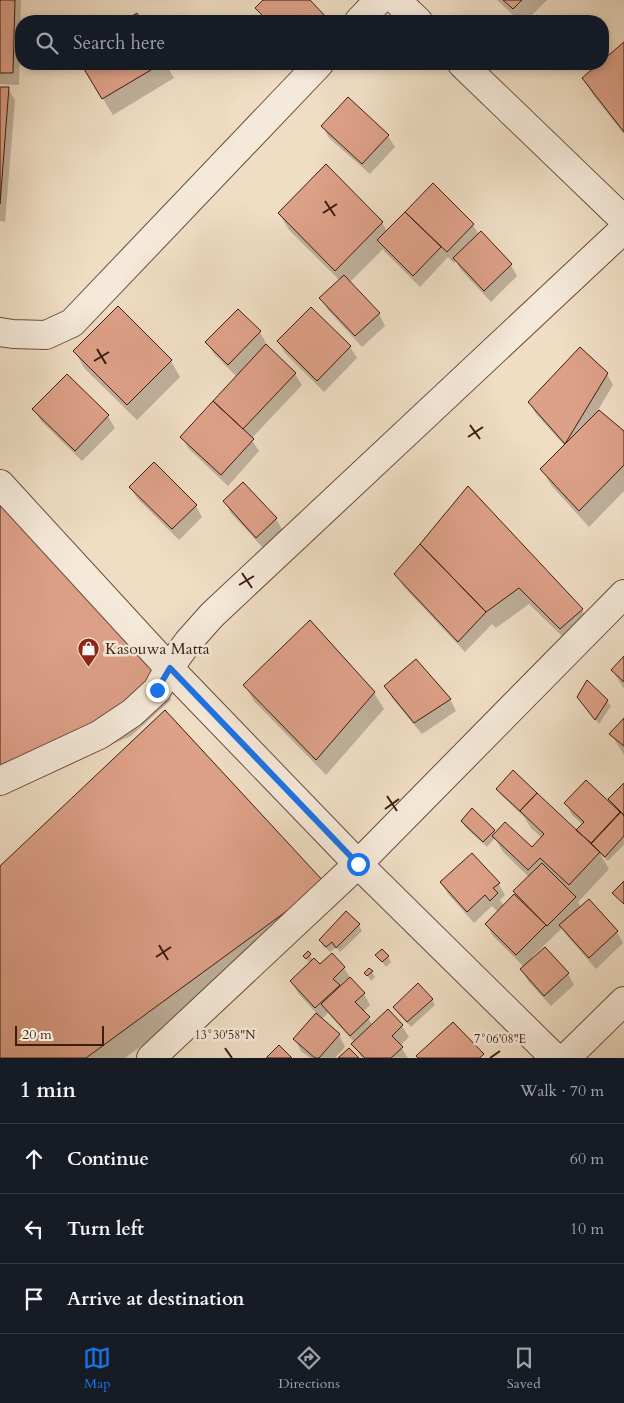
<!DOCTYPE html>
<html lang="en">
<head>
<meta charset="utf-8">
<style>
  body { margin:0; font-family:Cardo,serif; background:#20242c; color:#f1f3f6 }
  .scale { position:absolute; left:15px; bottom:12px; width:89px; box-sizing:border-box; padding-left:5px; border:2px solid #3c1d0e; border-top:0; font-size:14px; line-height:18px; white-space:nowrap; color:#3c1d0e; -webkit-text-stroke:4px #f5e9d9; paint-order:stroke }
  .stop { position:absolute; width:15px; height:15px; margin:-11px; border:4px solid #1a73e8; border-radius:50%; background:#fff }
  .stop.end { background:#1a73e8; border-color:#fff; box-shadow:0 1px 5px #0008 }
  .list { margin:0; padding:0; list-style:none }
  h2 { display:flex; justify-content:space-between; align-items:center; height:65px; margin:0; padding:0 20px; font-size:21px }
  h2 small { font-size:16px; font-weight:400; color:#9ea1a6 }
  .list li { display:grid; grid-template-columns:32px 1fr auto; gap:15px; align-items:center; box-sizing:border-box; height:70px; padding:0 20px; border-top:1px solid #363941 }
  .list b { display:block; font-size:19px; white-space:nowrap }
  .list em { font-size:16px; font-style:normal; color:#9ea1a6 }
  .icon { flex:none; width:28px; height:28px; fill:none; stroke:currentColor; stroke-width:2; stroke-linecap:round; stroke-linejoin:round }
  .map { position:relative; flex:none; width:624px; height:1058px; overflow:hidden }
  .search { position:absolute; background:#171b24; box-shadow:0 2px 8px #0003; left:15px; right:15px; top:15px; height:55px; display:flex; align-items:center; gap:12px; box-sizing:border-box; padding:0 18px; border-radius:20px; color:#9ea1a6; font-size:19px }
  .sheet { height:275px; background:#171b24 }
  nav { display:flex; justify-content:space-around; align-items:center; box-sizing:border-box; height:70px; border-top:1px solid #363941; background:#171b24; font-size:14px; color:#9ea1a6 }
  nav a { display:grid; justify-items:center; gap:2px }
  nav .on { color:#1a73e8 }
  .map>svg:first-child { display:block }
</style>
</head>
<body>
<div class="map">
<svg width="624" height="1058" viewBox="0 0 624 1058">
  <rect width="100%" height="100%" fill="#efddc4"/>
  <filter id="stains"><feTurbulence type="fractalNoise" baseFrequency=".004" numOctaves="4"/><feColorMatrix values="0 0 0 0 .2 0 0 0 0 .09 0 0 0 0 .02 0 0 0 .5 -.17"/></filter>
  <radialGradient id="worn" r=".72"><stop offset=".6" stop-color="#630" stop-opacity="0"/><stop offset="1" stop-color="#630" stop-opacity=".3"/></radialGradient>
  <path fill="#0003" d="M0 0H21L19 85 0 84Z
    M265 0H308L327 21H265L257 8Z
    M497 0H547L526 21H519Z
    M624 44V134L593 95 583 78 600 64H603V62Z
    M82 64H166L174 78 113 115Z
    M0 88 8 89 15 100 5 222 0 221Z
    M323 127 388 136 395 147 370 174 329 138Z
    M326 166 382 223 387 231 433 185 473 225 479 235 511 265 517 276 491 302 461 270 456 261 454 263 448 257 420 287 385 252 383 249 349 283 379 314 385 326 362 347 328 310 321 298 340 281 289 230 279 213Z
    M311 308 350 347 357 358 324 392 285 353 278 342Z
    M260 332 266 343 265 345 295 374 302 385 251 439 259 451 228 486 188 448 182 437 237 377 214 354 207 343Z
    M75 351 171 361 180 377 137 420 84 368Z
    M607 374 613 385 598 410 624 433V491L589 527 551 485 542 469 565 446 536 414 529 402Z
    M67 375 108 416 115 428 82 461 41 421 34 409Z
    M243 484 276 519 283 531 263 548 231 513 225 501Z
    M130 487 196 506 202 517 179 540 137 498Z
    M468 488 582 610 591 626 570 644 529 604 496 628 492 624 465 652 403 586 396 574Z
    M624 658V689L612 670Z
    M160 680 171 700 131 736 0 793Z
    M245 685 374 693 384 709 326 775 254 701Z
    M386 687 450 699 456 711 422 734 392 698Z
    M607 701 611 706 599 724 582 702Z
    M624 720V755L611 734Z
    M624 785V845L608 861 600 854 609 869 578 902 581 908 617 932 623 943 596 969 568 937 562 928 532 957 568 974 574 985 551 1006 528 981 522 969 524 967 493 936 486 924 498 912 492 906 474 923 448 894 441 883H498L505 895 500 900 504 906 529 877 503 852 495 838 487 847 465 827 462 821 494 830 496 834 532 849 542 838 531 828 524 817 501 795 497 789 576 832 583 825 572 815 566 803 615 807 610 799Z
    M0 867 335 903 125 1058H0Z
    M346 912 359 925 362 931 340 952 336 947 330 952 323 946 320 940Z
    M310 955 313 961 320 966 344 968 351 979 364 994 370 1005 363 1012 373 1025 388 1011 402 1026 409 1037 400 1046 408 1058H362L353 1044 354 1042 328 1013 321 1020 339 1035 345 1047 335 1058H310L301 1051 295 1039 317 1014 298 993 291 981 310 964 305 956Z
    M377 955 388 956 391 962 386 967Z
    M372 972 375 977 371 981 366 973Z
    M432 999 435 1005 411 1027 398 1013 395 1007Z"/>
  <path fill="#dda088" stroke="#3c1d0e" d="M0 0H15L13 73H0Z
    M263 0H310L326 17 322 21H268L255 8Z
    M503 0H522L513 9Z
    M137 13 142 21H124Z
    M624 42V132L582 78 598 64H603V60Z
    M81 64H161L102 99Z
    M0 87H9L0 204Z
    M348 97 389 135 362 164 321 126Z
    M326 164 383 222 335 271 278 213Z
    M433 183 474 224 447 252 405 212Z
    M405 212 441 247 413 276 377 240Z
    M481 231 512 264 484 291 453 258Z
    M344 275 380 313 355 336 319 298Z
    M118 306 172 360 127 405 73 351Z
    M311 307 351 346 317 381 277 341Z
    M238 309 261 331 228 365 205 342Z
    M266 344 296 373 243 429 213 401Z
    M580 347 608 373 565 444 528 402Z
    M67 374 109 415 75 451 32 409Z
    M213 401 254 439 221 475 180 437Z
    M599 410 624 431V465L579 511 540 469Z
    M154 462 197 505 172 529 129 487Z
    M243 482 277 518 256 538 223 501Z
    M468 486 583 609 560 629 519 588 486 612 420 544Z
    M0 499 161 679 119 716 0 768Z
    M420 544 486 612 458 642 394 574Z
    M310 620 375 692 316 760 243 685Z
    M624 656V682L611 670Z
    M416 659 451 699 414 723 384 686Z
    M587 680 608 700 595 720 577 697Z
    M165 710 325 883 86 1058H0V866Z
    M624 718V746L609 734Z
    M513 770 537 793 520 811 496 789Z
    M586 780 620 812 591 843 576 830 584 822 564 803Z
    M624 783V815L608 799Z
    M537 793 600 852 569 885 540 858 528 870 492 836 505 822 532 847 544 834 520 811Z
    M472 808 495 830 483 842 461 821Z
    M621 812 624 816V836L605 857 591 844Z
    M472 853 500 883 493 888 498 893 490 901 485 895 467 912 440 882Z
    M542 863 576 897 547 926 513 891Z
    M624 881V904L612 893Z
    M514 894 546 925 516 955 485 924Z
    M589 899 618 931 589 958 559 925Z
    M346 911 360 924 336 948 332 942 326 947 319 940Z
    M545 947 569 973 544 996 520 969Z
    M382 949 389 956 382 962 375 955Z
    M308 951 311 954 306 959 303 956Z
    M332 953 345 967 333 979 340 985 315 1008 290 981 314 958 320 964Z
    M369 968 373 971 367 976 364 973Z
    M350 977 365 993 355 1002 370 1017 350 1036 321 1004Z
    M418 983 433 999 407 1022 393 1007Z
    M388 1009 403 1025 392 1036 403 1047 391 1058H365L351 1044Z
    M316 1013 340 1034 319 1058H315L293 1039Z
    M453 1022 484 1054 480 1058H418L416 1056Z
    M279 1045 292 1058H266Z
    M349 1048 359 1058H338Z"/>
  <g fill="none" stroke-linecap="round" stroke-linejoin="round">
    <defs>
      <path id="minor" d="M396 0 418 21
        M359 21 379 0
        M462 64 624 220
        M0 332 13 334 46 335 72 323 319 64
        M0 484 169 668 358 864 555 1058
        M0 781 99 735 132 713 157 690 169 668 188 642 212 615 624 229
        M151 1058 358 864 624 594
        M566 1058 624 1001"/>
    </defs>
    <use href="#minor" stroke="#694d3c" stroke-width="30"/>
    <use href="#minor" stroke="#f5e9d9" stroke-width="28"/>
  </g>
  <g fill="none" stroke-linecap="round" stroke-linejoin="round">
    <path stroke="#1a73e8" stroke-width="6" d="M157 690 170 668 358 864"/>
  </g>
  <path fill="none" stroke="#3c1d0e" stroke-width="2" d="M325 201 335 216M323 213 337 204M97 349 106 364M94 361 109 352M470 425 480 439M468 437 483 427M242 573 252 588M239 585 254 576M387 796 397 811M385 809 399 799M159 945 168 960M156 957 171 947M225 1048 232 1058M490 1058 500 1051"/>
  <defs>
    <symbol id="shop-pin" viewBox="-11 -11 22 30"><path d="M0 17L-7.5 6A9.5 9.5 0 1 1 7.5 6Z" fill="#8f2418" stroke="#f5e9d9"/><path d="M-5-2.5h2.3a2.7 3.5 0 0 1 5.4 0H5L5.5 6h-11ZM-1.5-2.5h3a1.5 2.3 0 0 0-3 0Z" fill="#fff"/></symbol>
  </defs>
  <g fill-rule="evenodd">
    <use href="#shop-pin" x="76" y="636" width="25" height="34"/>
  </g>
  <g text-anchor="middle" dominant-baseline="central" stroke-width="5" stroke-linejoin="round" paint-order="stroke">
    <g font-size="16" fill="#3c1d0e" stroke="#f5e9d9" text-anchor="start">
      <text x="105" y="649">Kasouwa Matta</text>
    </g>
  </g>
  <g font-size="12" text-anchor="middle" fill="#3c1d0e" stroke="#f5e9d9" stroke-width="5" stroke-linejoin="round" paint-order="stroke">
    <text x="225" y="1039">13°30'58"N</text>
    <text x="500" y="1043">7°06'08"E</text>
  </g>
  <rect width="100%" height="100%" filter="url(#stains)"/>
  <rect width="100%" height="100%" fill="url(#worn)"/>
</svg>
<div class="scale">20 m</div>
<div class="stop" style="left:358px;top:864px"></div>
<div class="stop end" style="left:157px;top:690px"></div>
<div class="search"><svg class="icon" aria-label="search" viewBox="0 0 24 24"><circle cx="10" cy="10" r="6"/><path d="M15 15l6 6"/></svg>Search here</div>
</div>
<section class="sheet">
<h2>1 min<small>Walk · 70 m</small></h2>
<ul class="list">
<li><svg class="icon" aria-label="ahead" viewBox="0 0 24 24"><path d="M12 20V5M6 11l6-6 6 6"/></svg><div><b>Continue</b></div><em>60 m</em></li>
<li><svg class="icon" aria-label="left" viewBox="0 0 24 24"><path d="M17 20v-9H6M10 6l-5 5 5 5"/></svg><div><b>Turn left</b></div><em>10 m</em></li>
<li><svg class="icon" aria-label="arrive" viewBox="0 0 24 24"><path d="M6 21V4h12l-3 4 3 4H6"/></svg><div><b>Arrive at destination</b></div></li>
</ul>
</section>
<nav>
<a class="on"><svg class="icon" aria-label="map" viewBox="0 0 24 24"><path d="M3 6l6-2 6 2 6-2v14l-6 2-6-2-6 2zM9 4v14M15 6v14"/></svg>Map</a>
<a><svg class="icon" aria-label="directions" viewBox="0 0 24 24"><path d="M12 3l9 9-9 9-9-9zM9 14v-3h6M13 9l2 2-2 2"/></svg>Directions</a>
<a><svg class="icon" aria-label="saved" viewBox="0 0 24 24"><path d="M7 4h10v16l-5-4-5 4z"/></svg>Saved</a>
</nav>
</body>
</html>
